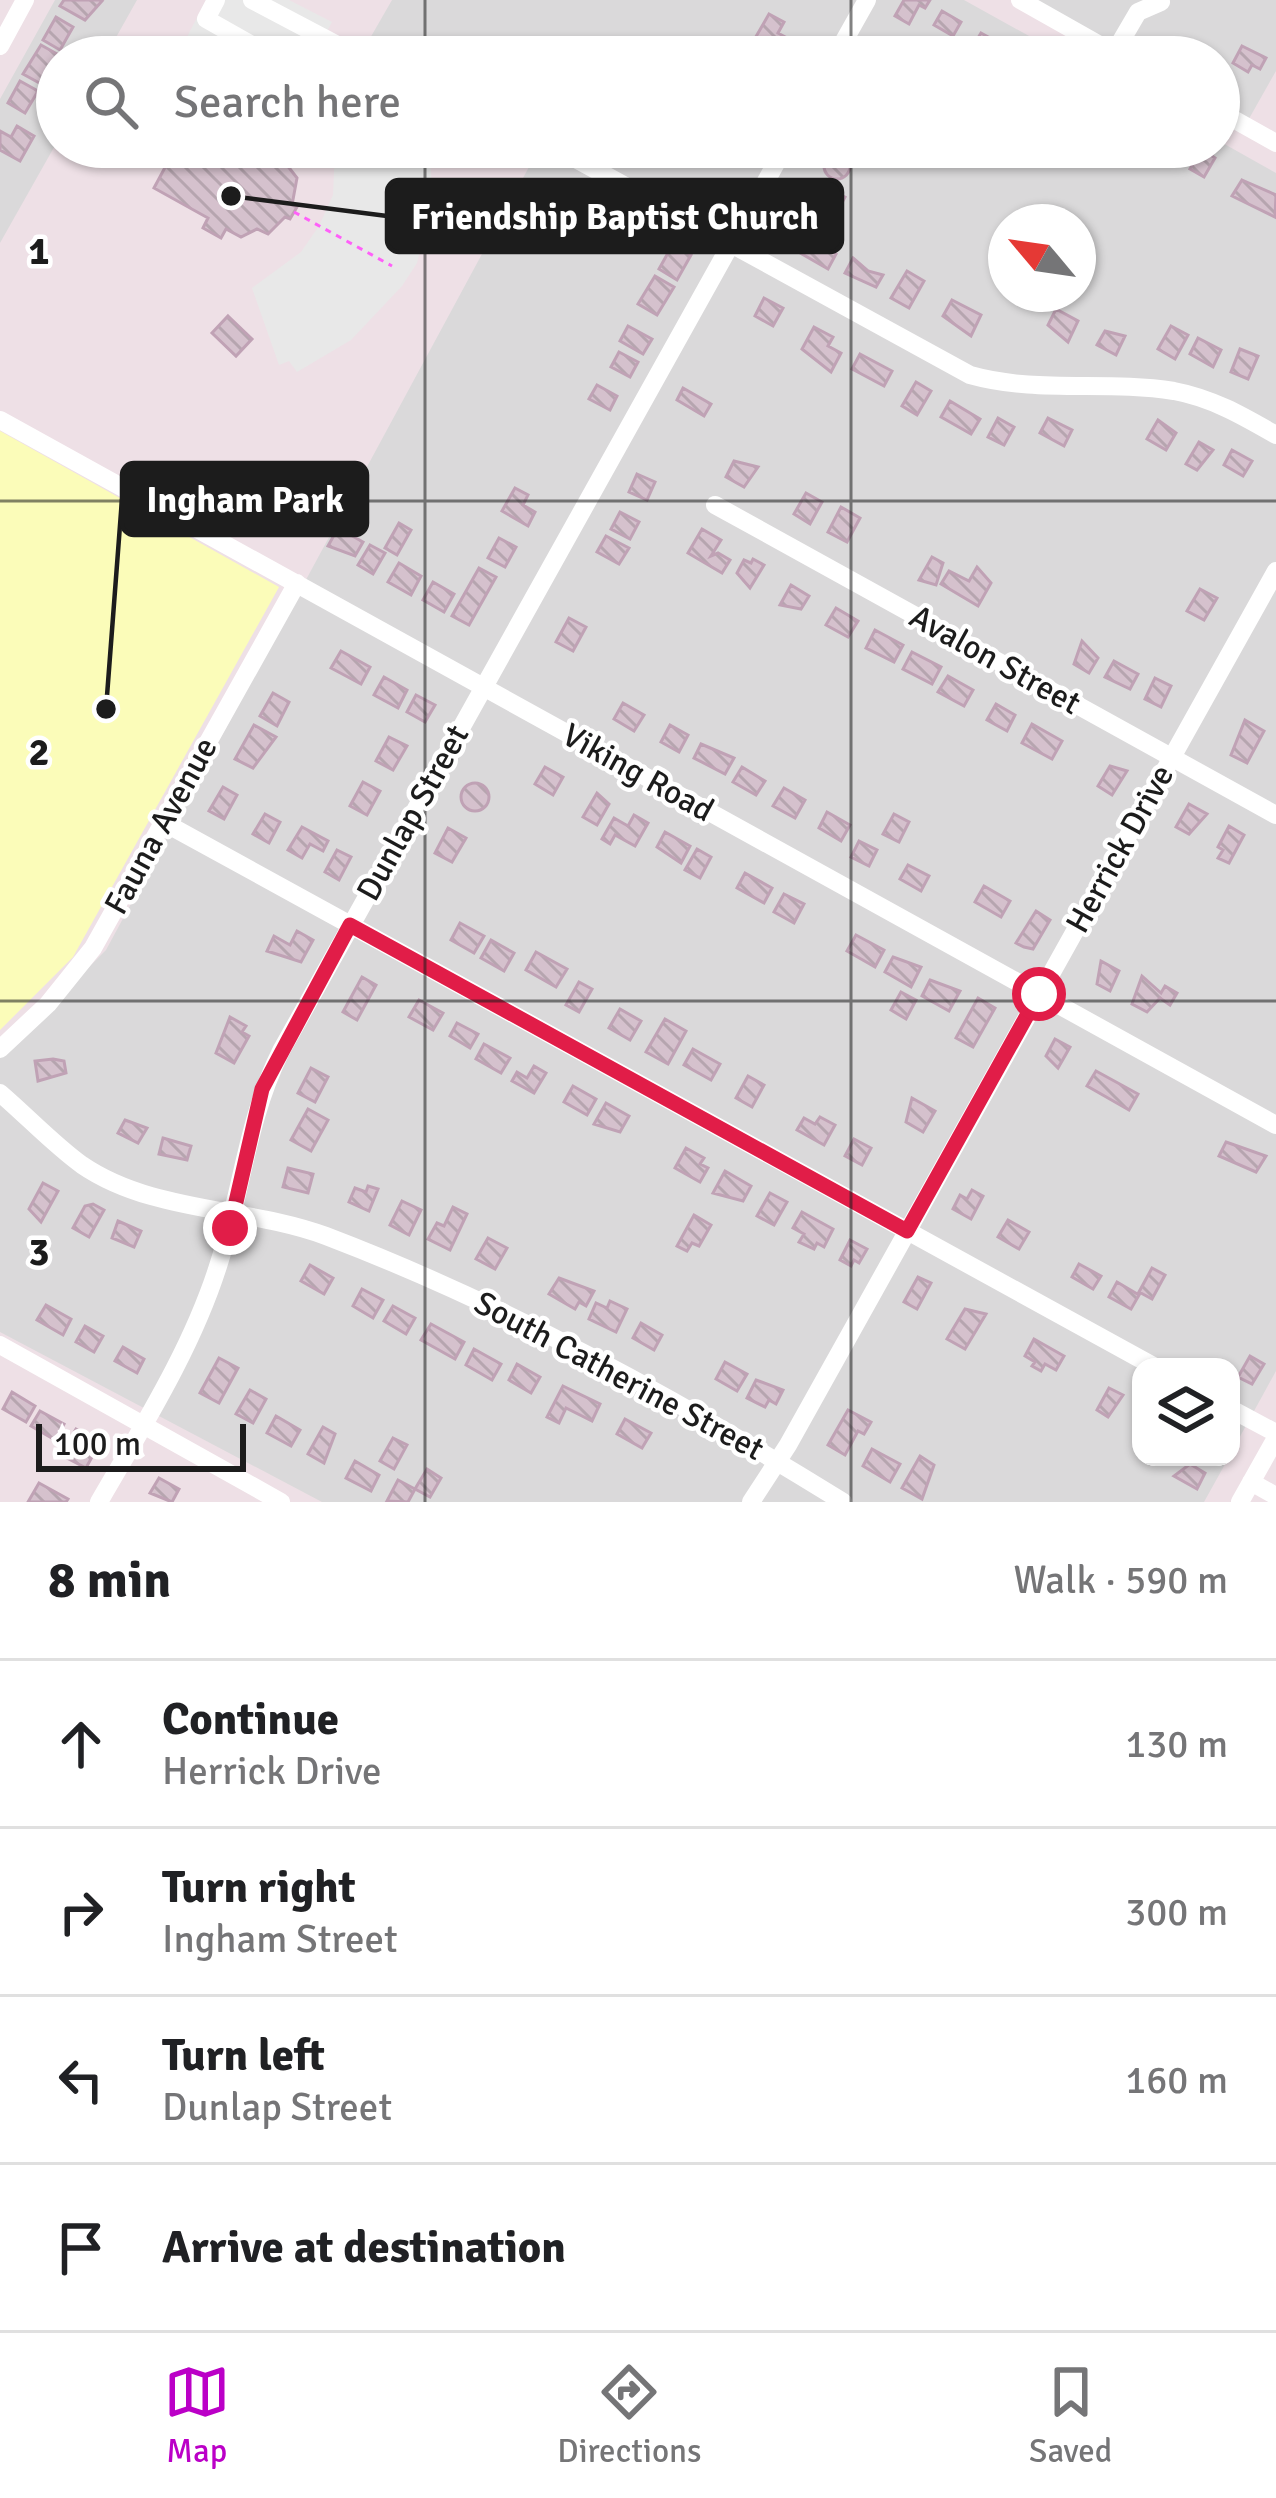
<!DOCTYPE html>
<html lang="en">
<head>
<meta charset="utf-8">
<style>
  body { margin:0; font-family:Signika,sans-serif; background:#f6f6f6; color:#202124 }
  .controls { position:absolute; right:36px; bottom:36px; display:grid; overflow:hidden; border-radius:24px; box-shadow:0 3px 9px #0004 }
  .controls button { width:108px; height:108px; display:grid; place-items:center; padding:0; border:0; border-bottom:3px solid #e0e0e0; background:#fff; color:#202124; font:60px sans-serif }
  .compass { position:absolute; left:988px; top:204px; width:108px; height:108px; border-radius:50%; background:#fff; box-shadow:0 3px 9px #0004; rotate:299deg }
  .scale { position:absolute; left:36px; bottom:30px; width:210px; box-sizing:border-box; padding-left:12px; border:6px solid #1c1c1c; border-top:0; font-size:33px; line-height:42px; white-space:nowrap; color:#1c1c1c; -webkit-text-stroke:9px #fff; paint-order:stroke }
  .stop { position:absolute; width:36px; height:36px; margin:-27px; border:9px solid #e11d48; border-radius:50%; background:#fff }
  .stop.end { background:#e11d48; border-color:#fff; box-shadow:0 3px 12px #0008 }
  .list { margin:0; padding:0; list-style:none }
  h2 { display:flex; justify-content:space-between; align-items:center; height:156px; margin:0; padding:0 48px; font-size:51px }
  h2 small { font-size:39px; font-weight:400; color:#757577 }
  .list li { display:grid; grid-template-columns:78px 1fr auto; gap:36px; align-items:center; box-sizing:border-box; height:168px; padding:0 48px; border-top:3px solid #e0e0e0 }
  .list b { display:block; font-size:45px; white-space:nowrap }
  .list p { margin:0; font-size:39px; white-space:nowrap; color:#757577 }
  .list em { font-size:39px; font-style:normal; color:#757577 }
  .icon { flex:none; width:66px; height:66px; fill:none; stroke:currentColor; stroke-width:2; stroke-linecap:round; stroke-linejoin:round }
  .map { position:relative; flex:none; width:1276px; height:1502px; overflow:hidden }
  .search { position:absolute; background:#fff; box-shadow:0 3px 9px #0004; left:36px; right:36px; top:36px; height:132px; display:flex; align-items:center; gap:30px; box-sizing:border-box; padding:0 42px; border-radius:66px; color:#757577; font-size:45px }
  .sheet { height:828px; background:#fff }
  nav { display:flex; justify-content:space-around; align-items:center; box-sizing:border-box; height:168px; border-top:3px solid #e0e0e0; background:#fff; font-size:33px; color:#757577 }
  nav a { display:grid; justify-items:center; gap:6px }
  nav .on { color:#bb00c7 }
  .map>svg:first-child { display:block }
</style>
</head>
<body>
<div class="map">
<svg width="1276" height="1502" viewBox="0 0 1276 1502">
  <defs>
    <pattern id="building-back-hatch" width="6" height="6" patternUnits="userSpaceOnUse" patternTransform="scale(3)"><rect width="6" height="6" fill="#d5c1cd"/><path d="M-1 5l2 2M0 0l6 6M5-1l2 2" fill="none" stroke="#b6a5af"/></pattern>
  </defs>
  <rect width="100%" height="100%" fill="#eee0e6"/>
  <path fill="#dad9da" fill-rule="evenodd" d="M55 0H137L105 57H57V142L0 243V99Z
    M392 0H964L1067 57H394L369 40Z
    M1023 0H1276V71L1246 124 1219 109V57H1125Z
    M1219 141 1276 173V1371L1231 1453V1367H1141V1457H1229L1204 1502H322L0 1332V1056L106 950 536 154 528 147H1219ZM1006 222H1078V294H1006Z"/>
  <path fill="#fbfcb9" d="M0 431 279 587 73 957 0 1030Z"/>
  <path fill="#e8e8e8" d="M206 0H289L332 22 313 57H224L187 37Z
    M335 147H429L433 199 417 263 402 286 351 340 297 372 289 361 279 365 252 288 301 252 319 226 333 195Z"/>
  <path fill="url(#building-back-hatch)" stroke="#c0a2b5" stroke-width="3" d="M64 0H100L102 1 85 20 60 6Z
    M904 0H930L925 8 919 5 909 24 895 16Z
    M942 11 961 22 953 36 934 25Z
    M769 14 784 22 778 33 798 44 790 57 754 40Z
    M56 17 73 27 60 50 43 40Z
    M981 33 1012 50 1008 57H987L972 48Z
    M41 45 59 55 43 85 23 74Z
    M1242 46 1266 58 1260 69 1252 65 1248 72 1233 63Z
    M20 81 38 91 25 113 8 103Z
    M17 126 34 136 20 161 0 150V131L11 137Z
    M176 147H273L297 178 292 205 297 207 290 219 285 217 268 234 257 229 241 237 226 229 221 238 203 228 208 218 154 188Z
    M1202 149 1215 158 1204 177 1190 169Z
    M824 166a13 13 0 1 1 26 0a13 13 0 1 1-26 0Z
    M1242 180 1276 195 1275 217 1232 196Z
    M828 188 845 197 831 223 800 206 808 191 822 199Z
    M803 236 836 254 828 269 795 250Z
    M673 244 691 255 677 280 659 269Z
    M853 258 868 271 883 275 876 287 845 273Z
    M907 271 924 281 909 308 891 298Z
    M655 276 674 287 657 315 638 304Z
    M764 298 783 308 773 326 755 316Z
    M952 300 981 315 971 336 943 316Z
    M1056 309 1078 321 1068 342 1048 325Z
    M228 316 252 339 236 356 212 333Z
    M628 326 652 339 643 354 620 341Z
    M1171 326 1188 335 1175 359 1158 349Z
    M814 327 833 337 828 346 841 353 831 372 802 349Z
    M1105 331 1125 336 1116 355 1097 345Z
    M1198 338 1221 350 1213 367 1190 354Z
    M1240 349 1258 356 1248 379 1231 372Z
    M619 352 638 362 630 377 611 367Z
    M860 354 892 371 884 386 852 369Z
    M916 382 931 391 917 415 902 406Z
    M597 385 617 396 610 410 589 399Z
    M683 388 711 404 704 416 677 400Z
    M950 401 980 419 971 434 941 417Z
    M998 418 1014 427 1004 445 988 437Z
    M1048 418 1072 430 1064 446 1040 433Z
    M1158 420 1176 433 1166 450 1147 439Z
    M1199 442 1213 450 1197 470 1186 464Z
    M1232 450 1252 461 1243 476 1224 465Z
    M734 461 758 467 744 487 726 477Z
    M637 474 655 482 647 500 629 492Z
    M515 488 528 495 523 505 535 512 528 526 502 511Z
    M806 493 822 502 810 524 794 514Z
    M841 507 860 518 847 542 828 532Z
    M620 512 639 522 630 539 611 529Z
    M399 523 411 530 397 555 385 548Z
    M338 528 363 542 355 556 328 546Z
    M702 529 721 540 711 556 718 553 730 560 722 573 688 553Z
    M606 536 629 548 619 564 597 552Z
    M499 538 516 547 505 567 488 558Z
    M370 545 385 553 373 574 358 565Z
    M932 557 943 563 936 585 919 580Z
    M753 559 764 565 750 588 737 573 744 560 751 563Z
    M399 563 421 576 411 595 388 582Z
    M977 567 991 583 978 606 941 584 949 571 969 581Z
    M479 568 496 577 469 625 452 616Z
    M433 582 454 594 444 612 423 600Z
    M791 585 809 596 801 609 780 605Z
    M1200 589 1217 598 1204 620 1187 611Z
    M836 608 858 621 848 637 826 625Z
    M569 618 586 627 573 651 556 642Z
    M875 630 903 645 894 662 866 648Z
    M1082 641 1098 658 1089 673 1074 664Z
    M341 651 370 667 361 684 331 668Z
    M912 652 941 667 932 684 903 669Z
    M1114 661 1138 674 1130 689 1105 677Z
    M948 676 973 690 964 706 938 692Z
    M384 677 407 690 398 708 374 695Z
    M1155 678 1171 686 1161 707 1145 699Z
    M273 693 289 702 277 726 260 716Z
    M416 695 435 705 425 722 407 712Z
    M623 703 644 715 634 731 614 719Z
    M996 704 1015 715 1007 731 987 720Z
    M1245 720 1264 731 1247 763 1231 755Z
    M1032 724 1062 741 1052 759 1022 743Z
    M254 725 276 737 253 768 235 759Z
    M670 725 688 735 679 752 661 742Z
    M389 737 407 746 393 770 376 761Z
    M701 744 734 758 725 774 694 758Z
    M1110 766 1127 771 1112 795 1098 786Z
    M545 767 563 777 553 795 535 784Z
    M742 767 765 781 756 795 733 782Z
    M363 782 380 791 367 815 350 806Z
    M461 797a14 14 0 1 1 28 0a14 14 0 1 1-28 0Z
    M223 787 237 795 224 819 209 811Z
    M784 788 805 800 795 818 773 806Z
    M597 793 609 804 597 825 583 817Z
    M1189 804 1207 814 1189 834 1176 827Z
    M827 812 850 825 841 841 819 828Z
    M265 814 280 822 269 843 253 834Z
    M894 814 909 822 899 842 883 834Z
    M634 815 648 823 635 846 615 835 610 844 602 839 614 818 628 826Z
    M1229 826 1244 835 1229 863 1218 858 1223 850 1218 847Z
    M302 827 328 841 323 851 310 844 302 858 288 850Z
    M448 828 466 838 452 862 435 853Z
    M665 832 690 846 681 863 657 847Z
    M859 841 877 850 869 866 851 857Z
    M697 849 711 857 700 878 685 870Z
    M337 850 351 857 339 880 325 872Z
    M908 865 929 876 921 891 900 879Z
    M745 873 772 888 764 903 737 888Z
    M984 886 1010 901 1001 917 975 902Z
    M784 894 804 904 794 923 774 912Z
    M1036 911 1050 920 1033 949 1024 947 1016 943Z
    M460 923 484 936 474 953 451 940Z
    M297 931 313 940 301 962 267 951 274 936 290 945Z
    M856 935 884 950 875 967 847 951Z
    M491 940 514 953 504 971 481 958Z
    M536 952 567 969 556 987 526 970Z
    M893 957 921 967 911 987 885 972Z
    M1101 961 1119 971 1110 991 1097 984Z
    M1142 976 1161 993 1165 986 1177 993 1170 1005 1160 998 1147 1012 1132 1004Z
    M362 977 376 985 357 1020 343 1012Z
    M930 980 960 991 949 1011 922 996Z
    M579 982 592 989 579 1012 566 1005Z
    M901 992 916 1000 906 1019 891 1010Z
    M978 998 995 1008 973 1047 956 1038Z
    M419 1000 443 1013 433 1030 409 1017Z
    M620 1009 641 1021 630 1040 609 1028Z
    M230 1017 246 1026 242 1032 249 1036 234 1063 216 1053Z
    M665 1019 686 1031 668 1064 646 1052Z
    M457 1023 478 1034 470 1048 450 1036Z
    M1055 1039 1070 1047 1058 1068 1046 1056Z
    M484 1044 510 1058 501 1073 476 1059Z
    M693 1049 720 1064 711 1080 684 1065Z
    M53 1059 64 1061 66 1073 38 1081 35 1061Z
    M534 1066 546 1073 534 1093 512 1081 517 1072 527 1078Z
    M311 1068 328 1077 315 1102 298 1093Z
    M1096 1071 1138 1094 1129 1110 1087 1086Z
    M748 1076 764 1085 752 1107 736 1098Z
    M573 1086 596 1099 587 1115 564 1102Z
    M912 1098 935 1111 923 1132 906 1122Z
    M606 1103 629 1116 620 1132 594 1124Z
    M308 1109 328 1120 311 1151 291 1140Z
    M820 1117 835 1125 824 1145 797 1130 804 1118 815 1124Z
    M125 1120 147 1128 138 1143 118 1133Z
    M163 1138 191 1146 187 1160 159 1154Z
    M854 1139 871 1148 862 1165 845 1156Z
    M1226 1142 1266 1156 1256 1172 1219 1156Z
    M686 1148 704 1158 700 1164 708 1168 700 1182 675 1168Z
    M288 1168 313 1174 308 1193 283 1187Z
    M725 1171 751 1186 743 1201 713 1193Z
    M43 1183 58 1191 41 1222 29 1209Z
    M368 1186 378 1189 369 1211 349 1202 355 1188 366 1192Z
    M972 1190 983 1196 971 1219 953 1209 960 1195 967 1199Z
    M770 1193 787 1202 774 1225 757 1216Z
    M402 1201 421 1210 409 1235 390 1225Z
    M93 1204 104 1210 89 1237 73 1228 85 1206Z
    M453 1207 467 1214 450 1250 428 1239 437 1223 444 1226Z
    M802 1212 833 1229 824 1247 817 1243 814 1249 799 1242 804 1234 793 1228Z
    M694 1215 711 1225 699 1246 692 1243 687 1251 677 1246Z
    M1008 1220 1029 1232 1019 1249 998 1237Z
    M118 1221 141 1231 134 1247 112 1238Z
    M488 1238 507 1248 495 1269 476 1259Z
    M850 1240 867 1249 859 1263 854 1260 851 1266 840 1260Z
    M1079 1264 1101 1276 1093 1289 1072 1277Z
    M310 1265 333 1278 324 1294 301 1281Z
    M1152 1268 1165 1275 1152 1299 1139 1292Z
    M918 1277 931 1283 917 1309 904 1302Z
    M559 1278 594 1291 586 1306 579 1302 575 1309 549 1294Z
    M1117 1282 1139 1295 1131 1309 1109 1297Z
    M362 1289 383 1300 373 1318 353 1306Z
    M610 1301 627 1309 616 1332 589 1319 596 1303 607 1308Z
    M46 1305 71 1319 63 1335 37 1320Z
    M393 1306 415 1318 406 1334 384 1321Z
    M965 1309 986 1314 965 1349 947 1339Z
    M641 1323 662 1335 654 1350 633 1338Z
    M431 1324 464 1342 455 1359 421 1340Z
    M85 1326 103 1336 94 1352 76 1342Z
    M1034 1339 1064 1356 1056 1370 1045 1364 1041 1371 1032 1366 1035 1362 1025 1356Z
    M123 1347 144 1359 137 1373 115 1361Z
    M474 1349 501 1364 492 1380 466 1365Z
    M1250 1356 1264 1364 1252 1384 1238 1377Z
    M219 1358 238 1368 219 1403 200 1393Z
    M725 1362 747 1374 737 1391 716 1379Z
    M517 1364 540 1377 531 1393 509 1380Z
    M756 1380 783 1390 776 1404 769 1400 765 1407 747 1398Z
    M563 1386 600 1404 592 1421 566 1408 559 1423 547 1417Z
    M1109 1388 1123 1395 1108 1417 1097 1410Z
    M250 1390 266 1399 253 1423 236 1414Z
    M12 1392 35 1406 26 1422 3 1409Z
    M848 1410 871 1422 864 1434 858 1431 845 1455 828 1445Z
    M40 1411 64 1424 55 1440 31 1426Z
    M276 1416 300 1430 291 1446 267 1433Z
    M625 1419 651 1433 642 1448 617 1434Z
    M323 1427 335 1434 324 1463 308 1454Z
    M76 1429 100 1442 86 1468 61 1455Z
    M393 1438 407 1445 394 1469 380 1461Z
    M872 1449 900 1464 890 1482 863 1466Z
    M920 1456 934 1465 922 1499 902 1488Z
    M355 1461 379 1475 371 1491 346 1478Z
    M1190 1464 1205 1473 1197 1489 1174 1476Z
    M427 1469 441 1478 430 1497 415 1489Z
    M159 1478 179 1489 172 1502 150 1493Z
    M398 1480 415 1489 408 1502 387 1501Z
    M39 1483 68 1499 66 1502H28Z"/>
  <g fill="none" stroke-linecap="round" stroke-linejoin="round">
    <path stroke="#ff60f9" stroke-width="3" stroke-dasharray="6 6" stroke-linecap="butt" d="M294 212 392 266"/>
    <path stroke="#fff" stroke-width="18" d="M216 0 206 19 273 57
      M252 0 343 48
      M1020 0 1121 57
      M0 46 25 0
      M1114 53 1138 12 1161 2
      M307 57 319 36
      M835 57 867 0
      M1219 111 1276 143
      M554 147 970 375C1038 394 1105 380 1174 391 1212 398 1243 416 1276 435
      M0 420 1276 1125
      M715 505 1276 815
      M163 822 1155 1367
      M0 1049 48 1004 93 948 297 583
      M0 1093C27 1116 53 1144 82 1165 152 1213 248 1207 326 1236 507 1305 679 1400 843 1502
      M0 1345 281 1502
      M1231 1409 1276 1433
      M1251 1482 1276 1496
      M99 1502C143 1426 193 1347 219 1263 242 1191 247 1119 281 1051L785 147
      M751 1502 788 1445 1276 571
      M1240 1502 1276 1438"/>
  </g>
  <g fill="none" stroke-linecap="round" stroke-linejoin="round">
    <path stroke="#e11d48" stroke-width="15" d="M230 1228 262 1089 350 925 907 1231 1039 994"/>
  </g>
  <path fill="none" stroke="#1c1c1c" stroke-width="3" stroke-opacity="0.55" d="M425 0V57M851 0V57M425 147V1502M851 147V1502M0 501H1276M0 1001H1276"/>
  <g text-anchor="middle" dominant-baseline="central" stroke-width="9" stroke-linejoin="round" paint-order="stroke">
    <g font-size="33" fill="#1c1c1c" stroke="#fff">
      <text transform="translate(995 660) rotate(29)">Avalon Street</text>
      <text transform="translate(638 773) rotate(29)">Viking Road</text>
      <text transform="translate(413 813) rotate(-61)">Dunlap Street</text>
      <text transform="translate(161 826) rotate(-61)">Fauna Avenue</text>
      <text transform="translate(1120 849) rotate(-61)">Herrick Drive</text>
      <text transform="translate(619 1376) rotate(28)">South Catherine Street</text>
    </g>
  </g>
  <g font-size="39" text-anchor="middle" font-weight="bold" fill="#1c1c1c" stroke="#fff" stroke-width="9" stroke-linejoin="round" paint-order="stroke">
    <text x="39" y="264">1</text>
    <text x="39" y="765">2</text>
    <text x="39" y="1265">3</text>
  </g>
  <path fill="none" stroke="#1c1c1c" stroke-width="4.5" d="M231 196L387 216M106 709L122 499"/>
  <g fill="#1c1c1c" stroke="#fff" stroke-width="4.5">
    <circle cx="231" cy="196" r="12"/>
    <circle cx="106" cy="709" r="12"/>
  </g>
  <g fill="#1c1c1c" stroke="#1c1c1c" stroke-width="4.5">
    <rect x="387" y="180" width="455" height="72" rx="12"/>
    <rect x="122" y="463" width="245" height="72" rx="12"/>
  </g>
  <g font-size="36" text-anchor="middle" font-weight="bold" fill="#fff">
    <text x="615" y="229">Friendship Baptist Church</text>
    <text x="245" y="512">Ingham Park</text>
  </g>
</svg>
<div class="controls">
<button><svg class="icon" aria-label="layers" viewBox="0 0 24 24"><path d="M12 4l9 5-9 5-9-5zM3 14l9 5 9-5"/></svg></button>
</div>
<svg class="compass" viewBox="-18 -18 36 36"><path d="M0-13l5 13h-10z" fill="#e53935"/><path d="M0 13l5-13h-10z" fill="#757577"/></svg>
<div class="scale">100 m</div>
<div class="stop" style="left:1039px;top:994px"></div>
<div class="stop end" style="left:230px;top:1228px"></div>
<div class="search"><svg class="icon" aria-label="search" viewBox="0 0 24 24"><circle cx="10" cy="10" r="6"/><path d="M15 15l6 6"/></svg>Search here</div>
</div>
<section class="sheet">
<h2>8 min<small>Walk · 590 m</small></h2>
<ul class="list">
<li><svg class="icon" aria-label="ahead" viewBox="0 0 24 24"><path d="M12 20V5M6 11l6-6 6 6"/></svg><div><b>Continue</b><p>Herrick Drive</p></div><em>130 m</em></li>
<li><svg class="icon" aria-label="right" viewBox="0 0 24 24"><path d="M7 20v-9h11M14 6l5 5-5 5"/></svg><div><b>Turn right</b><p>Ingham Street</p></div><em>300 m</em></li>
<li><svg class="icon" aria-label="left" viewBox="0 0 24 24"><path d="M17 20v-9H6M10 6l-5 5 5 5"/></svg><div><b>Turn left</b><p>Dunlap Street</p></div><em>160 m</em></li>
<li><svg class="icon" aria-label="arrive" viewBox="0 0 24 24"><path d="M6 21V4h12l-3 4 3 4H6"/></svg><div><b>Arrive at destination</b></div></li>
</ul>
</section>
<nav>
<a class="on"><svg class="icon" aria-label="map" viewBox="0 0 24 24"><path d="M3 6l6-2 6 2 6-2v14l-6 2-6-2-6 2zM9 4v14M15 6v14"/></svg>Map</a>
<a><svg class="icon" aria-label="directions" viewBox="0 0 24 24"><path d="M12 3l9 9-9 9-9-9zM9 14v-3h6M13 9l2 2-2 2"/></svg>Directions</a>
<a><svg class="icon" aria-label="saved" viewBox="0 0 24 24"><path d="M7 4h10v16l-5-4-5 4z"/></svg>Saved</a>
</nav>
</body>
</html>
